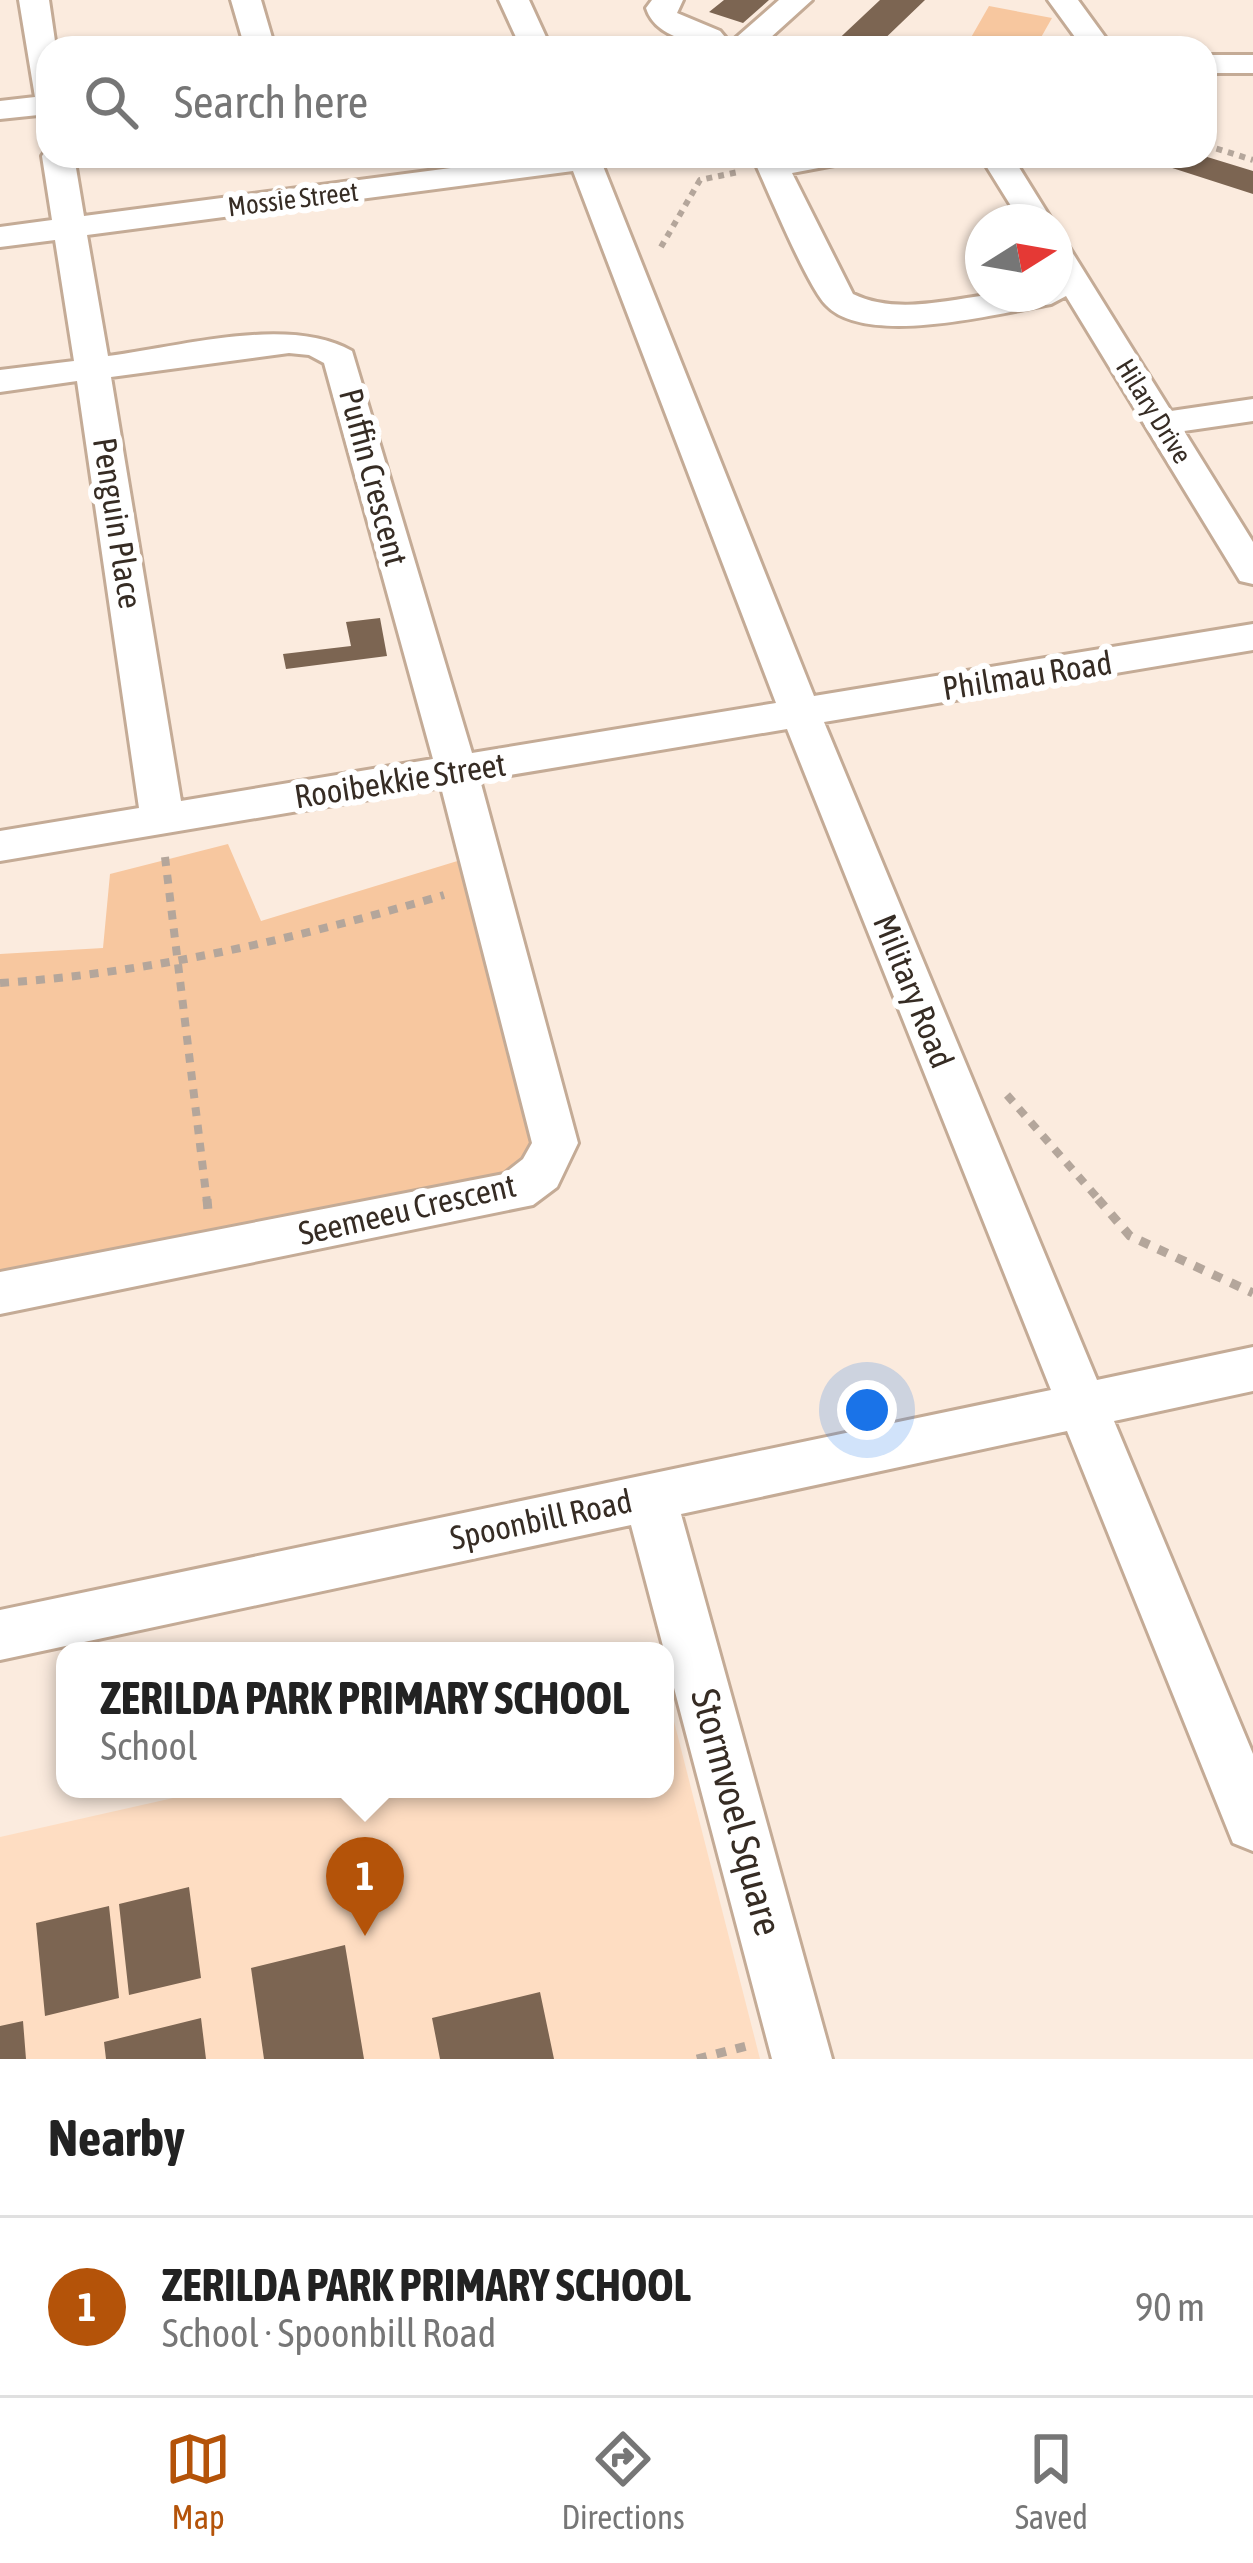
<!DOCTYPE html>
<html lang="en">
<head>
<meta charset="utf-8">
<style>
  body { margin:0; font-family:"Asap Condensed",sans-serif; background:#f2f2f2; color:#222 }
  .compass { position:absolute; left:965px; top:204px; width:108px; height:108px; border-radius:50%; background:#fff; box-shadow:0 3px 9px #0004; rotate:79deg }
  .you { position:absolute; left:867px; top:1410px; width:42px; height:42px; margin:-30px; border:9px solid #fff; border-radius:50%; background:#1a73e8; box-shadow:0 0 0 18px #1a73e833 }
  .badge { display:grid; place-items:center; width:78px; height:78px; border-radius:50%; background:#b45309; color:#fff; font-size:39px; font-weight:700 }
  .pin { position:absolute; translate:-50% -99px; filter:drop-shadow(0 3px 6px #0008) }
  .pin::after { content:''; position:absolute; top:63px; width:42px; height:36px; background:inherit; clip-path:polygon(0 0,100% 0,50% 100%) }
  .popup { position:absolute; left:56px; top:1642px; width:618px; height:156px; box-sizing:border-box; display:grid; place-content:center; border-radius:24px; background:#fff; filter:drop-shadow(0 3px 9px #0005); font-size:39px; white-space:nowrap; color:#767676 }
  .popup b { font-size:45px; color:#222 }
  .popup::after { content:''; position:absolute; left:50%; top:100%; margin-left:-24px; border:24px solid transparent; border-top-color:#fff }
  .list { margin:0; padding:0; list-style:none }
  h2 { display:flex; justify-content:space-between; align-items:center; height:156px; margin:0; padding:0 48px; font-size:51px }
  h2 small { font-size:39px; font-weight:400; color:#767676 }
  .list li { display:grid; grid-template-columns:78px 1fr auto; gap:36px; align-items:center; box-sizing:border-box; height:180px; padding:0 48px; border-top:3px solid #e0e0e0 }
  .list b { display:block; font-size:45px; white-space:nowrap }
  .list p { margin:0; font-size:39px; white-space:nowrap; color:#767676 }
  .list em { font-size:39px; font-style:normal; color:#767676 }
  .icon { flex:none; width:66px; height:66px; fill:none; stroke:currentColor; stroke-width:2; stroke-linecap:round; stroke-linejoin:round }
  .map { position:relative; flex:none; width:1253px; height:2059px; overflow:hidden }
  .search { position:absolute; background:#fff; box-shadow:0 3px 9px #0004; left:36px; right:36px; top:36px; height:132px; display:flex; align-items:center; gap:30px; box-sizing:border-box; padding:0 42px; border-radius:36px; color:#767676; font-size:45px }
  .sheet { height:336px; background:#fff }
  nav { display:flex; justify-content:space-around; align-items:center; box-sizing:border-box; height:168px; border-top:3px solid #e0e0e0; background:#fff; font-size:33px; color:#767676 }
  nav a { display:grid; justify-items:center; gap:6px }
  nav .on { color:#b45309 }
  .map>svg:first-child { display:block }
</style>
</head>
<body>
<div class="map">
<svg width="1253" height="2059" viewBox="0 0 1253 2059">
  <rect width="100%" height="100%" fill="#fbebde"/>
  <path fill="#feddc2" d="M665 1686 760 2059H0V1837L213 1789H665Z"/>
  <path fill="#f7c79f" d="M989 6 1052 18 1035 48 969 41Z
    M228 844 261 921 464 859 533 1134V1150L508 1177 0 1278V954L103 948 110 874Z"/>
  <path fill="#7c6552" d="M724 0H769L743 23 709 12Z
    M880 0H925L875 48H829Z
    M1135 156H1204L1253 171V194Z
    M380 618 387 656 286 669 283 654 351 646 346 622Z
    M189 1887 201 1978 129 1995 119 1904Z
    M109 1906 119 1998 45 2016 36 1923Z
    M345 1945 364 2059H264L251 1968Z
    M540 1992 554 2059H440L432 2018Z
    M201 2018 206 2059H106L104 2042Z
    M23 2021 26 2059H0V2026Z"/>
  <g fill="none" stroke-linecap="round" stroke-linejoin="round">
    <defs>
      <path id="minor" d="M19 0H49L56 48H48V114L0 119V101L35 97Z
        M231 0H261L275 48H245Z
        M499 0H529L551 48H521Z
        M652 0H683L677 13 720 31 730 43 779 0H812L759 48C726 48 658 47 646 8Z
        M1048 0H1078L1113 48H1083Z
        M1205 55H1253V73H1205Z
        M47 149 48 156H74L84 216 543 156H599L814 696 1253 624V650L824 722 1097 1380 1253 1347V1391L1114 1421 1253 1754V1851L1233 1843 1067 1431 681 1514 832 2059H772L631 1525 0 1660V1610L1051 1390 787 729 480 780 578 1143 557 1187 533 1205 0 1314V1272L504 1174 523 1159 532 1143 441 787 0 861V831L139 808 77 381 0 392V370L74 361 55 240 0 247V227L52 220 42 156ZM573 171 776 703 472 753 352 351C289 315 179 347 108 356L87 235ZM289 353 309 355 324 363 433 759 181 801 111 377Z
        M752 156H850L845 163 792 173 853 294C894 314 943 301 987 295 1009 292 1033 294 1055 294V285L1060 286 1055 278V241L1067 244 1171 411 1253 399V421L1184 431 1253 542V584L1240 581 1066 296 1051 304C999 313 866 348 826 305 806 284 767 188 752 156Z
        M980 156H1012L1053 222H1021Z"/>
    </defs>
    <use href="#minor" stroke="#c4ab96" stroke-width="6"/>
    <path stroke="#b4a69b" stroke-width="6" stroke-dasharray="6 6" stroke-linecap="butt" d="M1205 145 1253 160
      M682 156H691
      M661 247 700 180 738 172"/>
    <path stroke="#b4a69b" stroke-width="8" stroke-dasharray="9 9" stroke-linecap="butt" d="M165 857 207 1202
      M0 983C152 973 298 938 444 895
      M1007 1095 1101 1202"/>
    <path stroke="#b4a69b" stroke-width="9" stroke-dasharray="10 10" stroke-linecap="butt" d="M207 1199 208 1211
      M1098 1199 1130 1236 1253 1293
      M697 2059 747 2046"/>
    <use href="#minor" fill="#fff" fill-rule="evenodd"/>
  </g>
  <g text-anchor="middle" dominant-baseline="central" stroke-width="12" stroke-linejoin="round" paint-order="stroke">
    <g font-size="27" fill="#362c24" stroke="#fff">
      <text transform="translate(293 199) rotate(-7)">Mossie Street</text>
      <text transform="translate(1154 411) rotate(58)">Hilary Drive</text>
    </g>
    <g font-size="33" fill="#362c24" stroke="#fff">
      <text transform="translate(374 477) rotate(75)">Puffin Crescent</text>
      <text transform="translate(118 523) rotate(81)">Penguin Place</text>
      <text transform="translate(1027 675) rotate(-9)">Philmau Road</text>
      <text transform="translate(400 780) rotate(-9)">Rooibekkie Street</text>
      <text transform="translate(914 991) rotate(68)">Military Road</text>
      <text transform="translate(407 1209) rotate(-13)">Seemeeu Crescent</text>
      <text transform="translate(541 1519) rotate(-12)">Spoonbill Road</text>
    </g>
    <g font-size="39" fill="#362c24" stroke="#fff">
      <text transform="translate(737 1812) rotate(75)">Stormvoel Square</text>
    </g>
  </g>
</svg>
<svg class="compass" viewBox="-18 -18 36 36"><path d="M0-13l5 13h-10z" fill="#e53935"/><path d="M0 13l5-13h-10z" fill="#767676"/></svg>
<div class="you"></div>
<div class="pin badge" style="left:365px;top:1936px">1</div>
<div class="popup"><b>ZERILDA PARK PRIMARY SCHOOL</b>School</div>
<div class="search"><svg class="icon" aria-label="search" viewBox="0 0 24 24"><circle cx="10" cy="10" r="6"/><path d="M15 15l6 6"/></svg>Search here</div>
</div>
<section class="sheet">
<h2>Nearby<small></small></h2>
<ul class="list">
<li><span class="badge">1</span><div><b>ZERILDA PARK PRIMARY SCHOOL</b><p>School · Spoonbill Road</p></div><em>90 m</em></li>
</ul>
</section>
<nav>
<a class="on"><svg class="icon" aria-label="map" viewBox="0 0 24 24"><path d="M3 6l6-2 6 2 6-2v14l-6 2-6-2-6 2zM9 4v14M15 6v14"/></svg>Map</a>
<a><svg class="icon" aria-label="directions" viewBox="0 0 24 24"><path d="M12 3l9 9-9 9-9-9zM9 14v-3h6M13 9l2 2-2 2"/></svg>Directions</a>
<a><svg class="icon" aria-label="saved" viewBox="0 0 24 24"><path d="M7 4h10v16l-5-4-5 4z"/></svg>Saved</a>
</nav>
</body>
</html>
